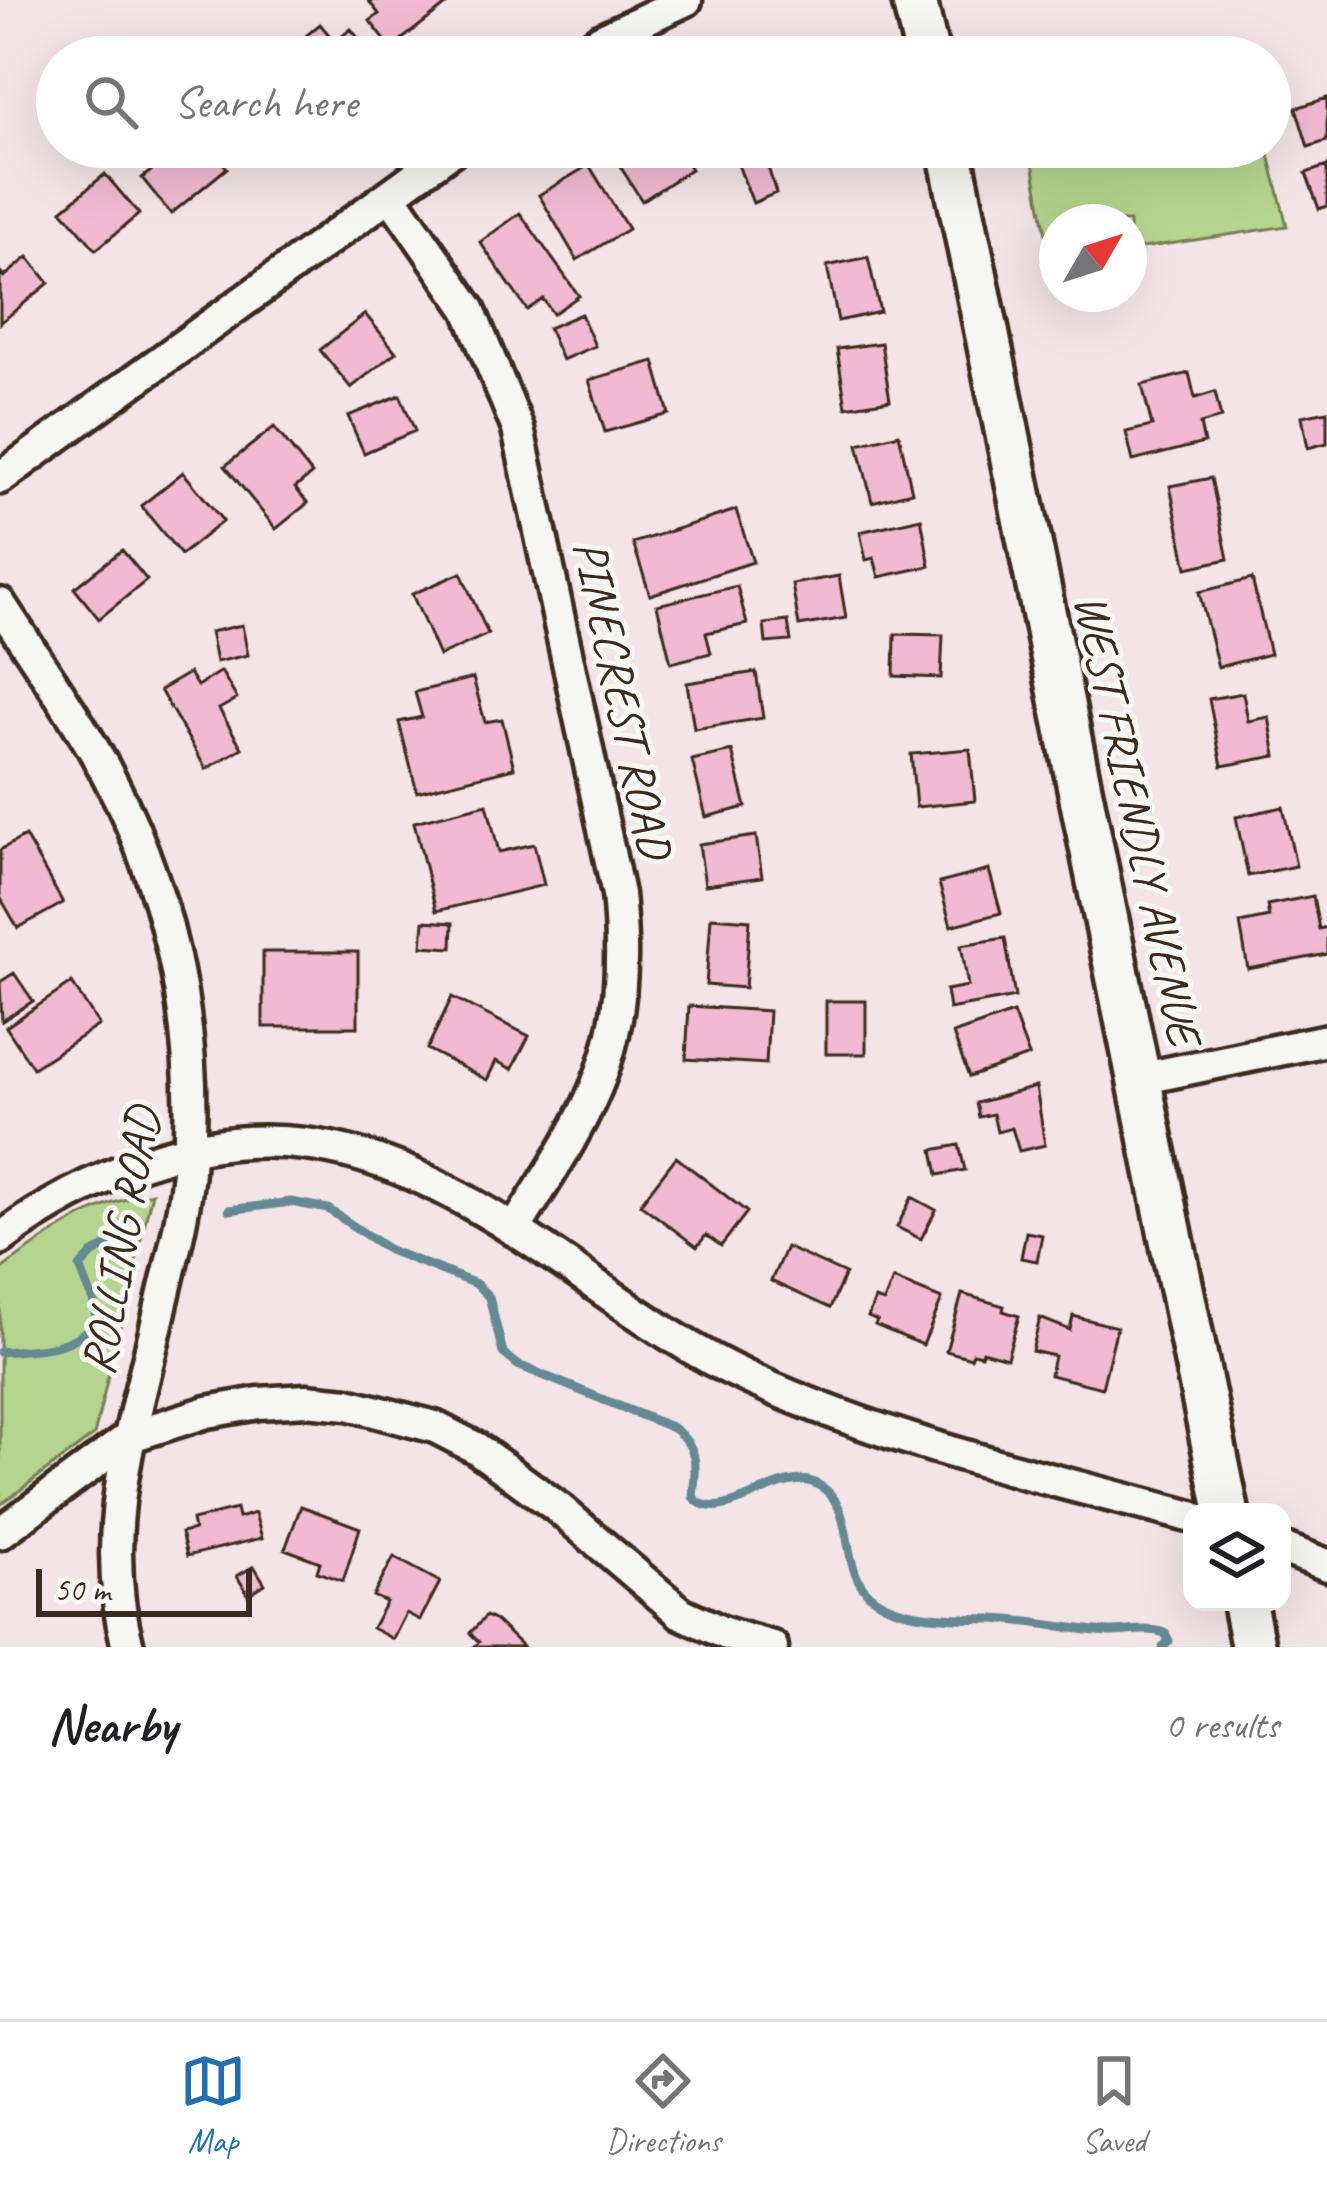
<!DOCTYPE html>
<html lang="en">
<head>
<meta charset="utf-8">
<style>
  body { margin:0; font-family:Caveat,sans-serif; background:#f2f2f2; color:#202124 }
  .controls { position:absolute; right:36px; bottom:36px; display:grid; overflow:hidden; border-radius:24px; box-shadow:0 12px 48px #0002 }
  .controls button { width:108px; height:108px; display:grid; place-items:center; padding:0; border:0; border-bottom:3px solid #e0e0e0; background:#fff; color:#202124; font:60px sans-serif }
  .compass { position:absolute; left:1039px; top:204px; width:108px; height:108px; border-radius:50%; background:#fff; box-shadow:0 12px 48px #0002; rotate:51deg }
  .scale { position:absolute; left:36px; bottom:30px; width:216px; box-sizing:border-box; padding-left:12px; border:6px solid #3b2a1e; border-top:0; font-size:33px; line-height:42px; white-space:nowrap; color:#3b2a1e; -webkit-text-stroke:9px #f6f6f2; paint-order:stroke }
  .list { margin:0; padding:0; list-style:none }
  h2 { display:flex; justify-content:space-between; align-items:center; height:156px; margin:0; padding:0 48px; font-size:51px }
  h2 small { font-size:39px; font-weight:400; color:#757577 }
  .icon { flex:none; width:66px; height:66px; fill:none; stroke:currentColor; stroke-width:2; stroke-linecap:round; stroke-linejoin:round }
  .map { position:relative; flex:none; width:1327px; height:1647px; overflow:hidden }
  .search { position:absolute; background:#fff; box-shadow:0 12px 48px #0002; left:36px; right:36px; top:36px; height:132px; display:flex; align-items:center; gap:30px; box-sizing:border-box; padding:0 42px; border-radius:66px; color:#757577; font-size:45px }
  .sheet { height:372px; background:#fff }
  nav { display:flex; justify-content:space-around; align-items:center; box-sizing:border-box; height:168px; border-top:3px solid #e0e0e0; background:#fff; font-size:33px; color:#757577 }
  nav a { display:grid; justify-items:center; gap:6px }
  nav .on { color:#1f6fb2 }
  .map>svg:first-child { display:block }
</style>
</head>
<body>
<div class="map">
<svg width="1327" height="1647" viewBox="0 0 1327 1647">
  <rect width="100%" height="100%" fill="#f4e4e8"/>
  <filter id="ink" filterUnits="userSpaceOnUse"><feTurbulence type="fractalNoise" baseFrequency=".00833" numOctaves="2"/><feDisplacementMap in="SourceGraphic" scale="24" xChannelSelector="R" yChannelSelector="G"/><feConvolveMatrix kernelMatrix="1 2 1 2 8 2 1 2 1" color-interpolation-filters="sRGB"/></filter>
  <g filter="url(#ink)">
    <path fill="#b5d58f" stroke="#788056" stroke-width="3" d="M1030 147H1267L1287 226 1129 250V222H1057V261L1051 262Z
      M152 1193 94 1435 0 1505V1270C51 1233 89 1204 152 1193Z"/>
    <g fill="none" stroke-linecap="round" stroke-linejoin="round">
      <path stroke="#648992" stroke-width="9" d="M229 1210 291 1202 328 1209 389 1250 476 1284 489 1297 503 1353 518 1365 673 1428C700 1448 696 1466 693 1497 719 1529 777 1469 812 1482 862 1501 834 1570 874 1598 908 1622 970 1617 1009 1620 1043 1623 1077 1630 1110 1632 1129 1632 1148 1627 1165 1633L1169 1641 1163 1647
        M0 1352C36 1349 72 1351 96 1321L95 1306 80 1267 93 1253 134 1233"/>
    </g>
    <path fill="#f1bad2" stroke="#3b2a1e" stroke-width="3" d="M368 0H441L446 5 391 48 370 21 379 14Z
      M320 24 335 42 351 29 373 57H296L290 49Z
      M1327 98V141L1308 147 1296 108Z
      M181 147H210L227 168 171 214 142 178Z
      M631 147H677L691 169 642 201 615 158Z
      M731 147H781L786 159 767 164 776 193 753 203Z
      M589 165 628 229 577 260 539 195Z
      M1327 166V206L1319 209 1306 173Z
      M105 174 139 214 96 250 62 210Z
      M520 213 579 296 553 314 543 299 527 310 480 242Z
      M28 257 49 283 0 323V272L4 277Z
      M868 257 880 312 838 321 827 266Z
      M365 314 396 352 351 388 320 350Z
      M581 314 595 346 562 360 548 328Z
      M881 343 890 400 846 407 837 349Z
      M654 361 669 414 605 432 589 380Z
      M1189 373 1195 398 1215 392 1221 418 1200 424 1204 443 1133 461 1126 432 1152 426 1142 385Z
      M400 395 415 431 364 453 348 416Z
      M1327 411V443L1308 448 1302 416Z
      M274 427 312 474 295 488 308 503 276 529 225 466Z
      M899 434 912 492 872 502 858 444Z
      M183 472 223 521 181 555 141 506Z
      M1211 478 1228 559 1187 568 1170 486Z
      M736 510 753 562 650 595 633 543Z
      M921 518 930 566 879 577 874 558 866 560 860 532Z
      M122 550 147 580 99 619 74 588Z
      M461 573 488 634 439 656 412 594Z
      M839 576 846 618 799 626 792 584Z
      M1252 579 1270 654 1218 667 1199 592Z
      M737 586 747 624 706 633 711 653 671 663 657 605Z
      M788 621 791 641 766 643 764 624Z
      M242 625 248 655 216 662 210 632Z
      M895 634 943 635 941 678 894 676Z
      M221 671 237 699 219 709 242 748 206 769 160 690 189 673 197 686Z
      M756 672 763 718 694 729 687 683Z
      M473 678 485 722 502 719 514 768 417 792 399 722 422 717 415 692Z
      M1243 693 1248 721 1269 717 1276 756 1222 766 1209 699Z
      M970 749 975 801 916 807 911 754Z
      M732 751 746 807 706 817 692 760Z
      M487 804 499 852 534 844 544 885 436 911 414 822Z
      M1283 807 1296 866 1248 876 1236 817Z
      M25 836 63 903 18 928 0 897V850Z
      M756 836 762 877 705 885 699 844Z
      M989 870 1001 913 951 926 939 883Z
      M1313 896 1319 929 1327 927V954L1248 969 1240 923 1269 917 1267 905Z
      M711 917 750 920 745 988 706 985Z
      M424 921 453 923 452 948 422 946Z
      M1005 938 1015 997 949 1009 946 990 968 986 961 945Z
      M263 952H358V1027H263Z
      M14 973 33 1001 2 1021 0 982Z
      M72 983 99 1025 33 1068 6 1027Z
      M452 997 529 1036 512 1069 496 1061 487 1080 427 1049Z
      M826 1001H866V1054H826Z
      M689 1006 769 1011 766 1064 686 1059Z
      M1013 1013 1029 1056 969 1077 953 1034Z
      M1036 1087 1045 1145 1019 1151 1012 1128 997 1132 993 1114 979 1117 976 1103Z
      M959 1145 965 1170 938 1175 933 1150Z
      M676 1157 747 1212 721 1246 706 1235 697 1247 640 1204Z
      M912 1197 936 1210 921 1239 897 1227Z
      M1026 1232 1042 1235 1037 1261 1021 1258Z
      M786 1247 845 1274 830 1308 771 1281Z
      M893 1279 942 1299 923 1345 875 1325 877 1321 868 1317 875 1299 884 1302Z
      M962 1294 1004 1306 1003 1311 1019 1316 1007 1358 982 1351 981 1355 973 1353 971 1358 946 1351Z
      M1073 1316 1117 1327 1102 1388 1050 1375 1054 1356 1032 1351 1040 1318 1070 1330Z
      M301 1506 360 1528 343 1581 317 1572 320 1562 285 1549Z
      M236 1509 238 1518 255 1513 262 1538 187 1556 181 1533 194 1530 192 1520Z
      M394 1557 440 1582 420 1620 406 1613 393 1639 372 1628 386 1602 373 1596Z
      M254 1566 265 1584 248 1595 237 1576Z
      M486 1616 496 1621 523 1647H474L479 1642 470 1633Z"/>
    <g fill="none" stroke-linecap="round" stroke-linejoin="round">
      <defs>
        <path id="street" d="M577 57 600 40 686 0
          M391 196 469 309 518 429 618 894C633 1048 594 1105 514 1230
          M0 478 456 147
          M0 604C31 652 65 700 94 750 168 878 200 1024 188 1171 184 1216 171 1262 161 1306 135 1422 96 1528 128 1647
          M1139 1079 1327 1040
          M0 1239C85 1176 197 1130 305 1144 381 1153 450 1189 513 1229 592 1279 666 1341 751 1379 892 1443 1043 1477 1192 1517
          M0 1533 131 1436 207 1412 259 1403 306 1400 348 1404 435 1427 476 1448 557 1507 681 1613 724 1633 772 1647
          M1282 1548 1327 1565"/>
        <path id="secondary" d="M914 0 928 57
          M949 147 1227 1512
          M1244 1602 1253 1647"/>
      </defs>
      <use href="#street" stroke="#3b2a1e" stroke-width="39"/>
      <use href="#secondary" stroke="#3b2a1e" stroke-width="51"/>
      <use href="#street" stroke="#f6f6f2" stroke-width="30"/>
      <use href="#secondary" stroke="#f6f6f2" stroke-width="42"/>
    </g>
  </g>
  <g text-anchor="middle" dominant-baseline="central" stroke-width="10" stroke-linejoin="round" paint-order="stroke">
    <g font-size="48" fill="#3b2a1e" stroke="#f6f6f2">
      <text transform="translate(623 699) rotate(78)">PINECREST ROAD</text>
      <text transform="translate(1138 819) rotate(78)">WEST FRIENDLY AVENUE</text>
      <text transform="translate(120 1241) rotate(-80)">ROLLING ROAD</text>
    </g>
  </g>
</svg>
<div class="controls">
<button><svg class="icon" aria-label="layers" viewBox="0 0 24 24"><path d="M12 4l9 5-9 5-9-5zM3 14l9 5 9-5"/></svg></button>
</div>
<svg class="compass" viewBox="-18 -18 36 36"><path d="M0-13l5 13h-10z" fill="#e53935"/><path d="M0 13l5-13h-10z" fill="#757577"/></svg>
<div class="scale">50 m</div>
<div class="search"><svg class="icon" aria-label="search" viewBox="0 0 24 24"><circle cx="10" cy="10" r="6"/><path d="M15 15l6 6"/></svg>Search here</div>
</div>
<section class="sheet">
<h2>Nearby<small>0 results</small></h2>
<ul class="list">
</ul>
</section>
<nav>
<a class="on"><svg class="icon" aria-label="map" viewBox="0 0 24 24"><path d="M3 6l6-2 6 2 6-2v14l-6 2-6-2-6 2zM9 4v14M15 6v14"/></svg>Map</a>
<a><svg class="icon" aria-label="directions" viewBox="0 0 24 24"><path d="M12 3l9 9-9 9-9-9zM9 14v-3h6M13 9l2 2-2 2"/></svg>Directions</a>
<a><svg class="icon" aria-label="saved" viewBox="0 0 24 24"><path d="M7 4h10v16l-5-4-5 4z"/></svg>Saved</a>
</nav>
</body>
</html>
